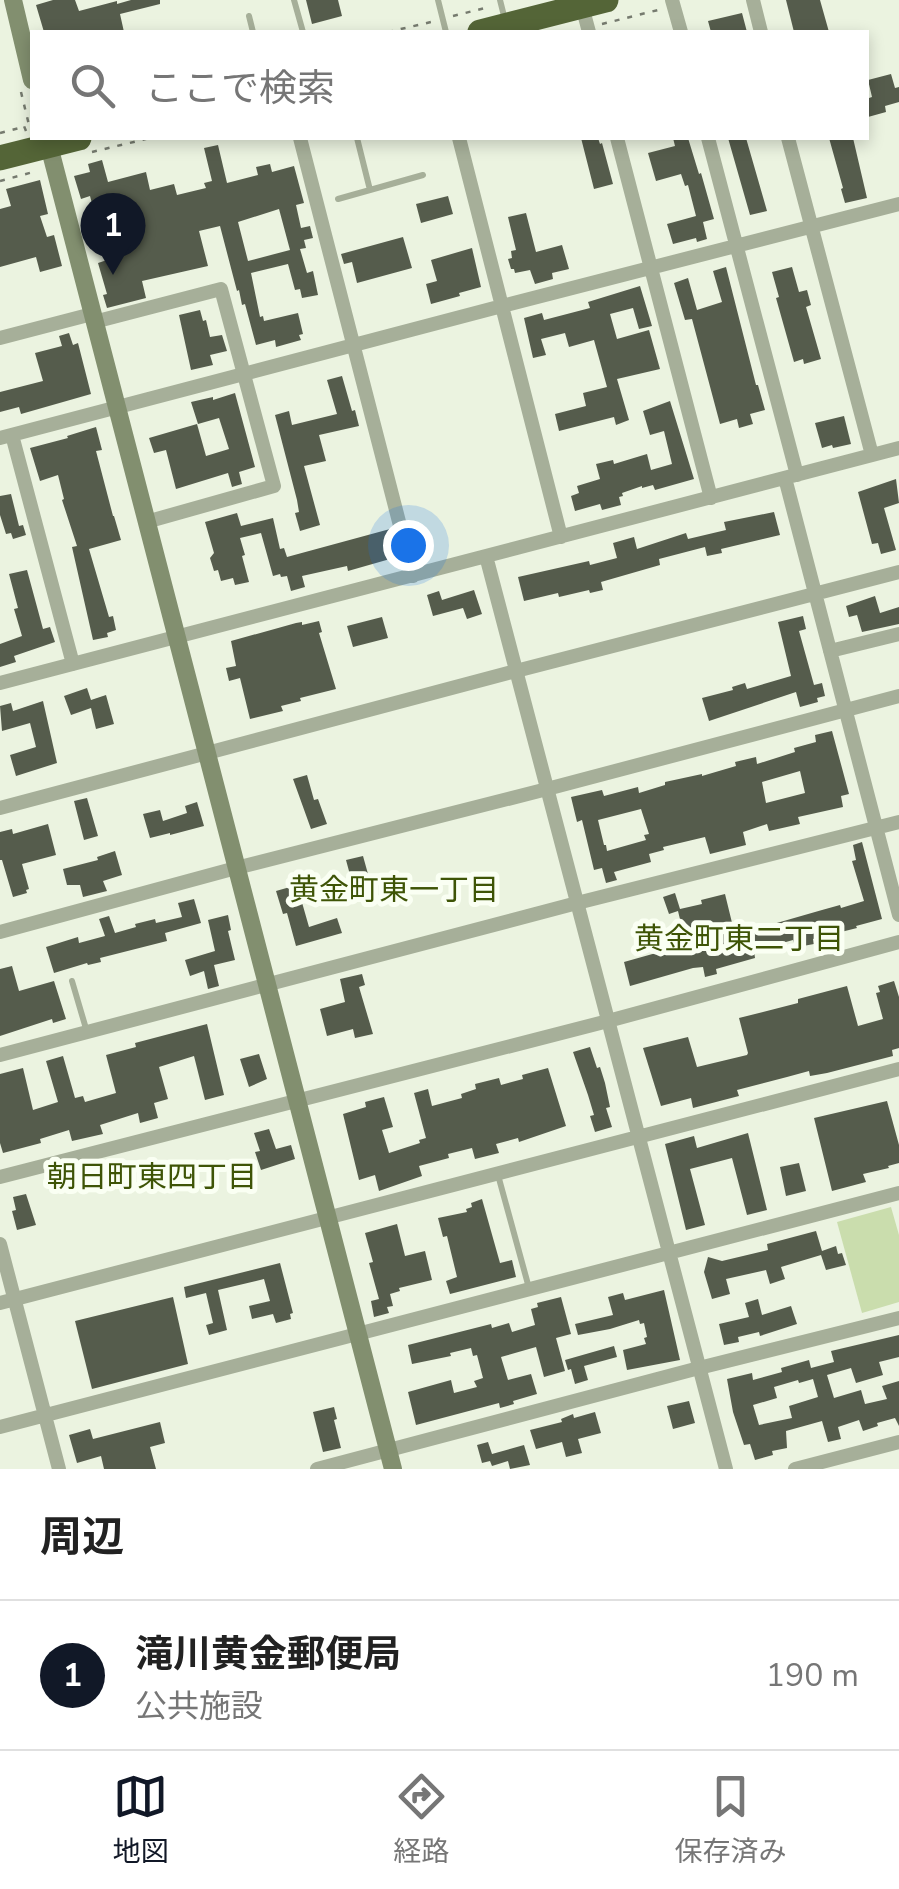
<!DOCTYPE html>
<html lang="ja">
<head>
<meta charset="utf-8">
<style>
  body { margin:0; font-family:"Nunito Sans","Noto Sans JP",sans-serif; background:#f6f6f6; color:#222 }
  .you { position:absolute; left:408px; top:545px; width:35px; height:35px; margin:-25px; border:8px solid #fff; border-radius:50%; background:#1a73e8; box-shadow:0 0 0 15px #1a73e833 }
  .badge { display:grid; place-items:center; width:65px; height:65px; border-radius:50%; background:#111827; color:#fff; font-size:32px; font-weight:700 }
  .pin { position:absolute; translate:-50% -82px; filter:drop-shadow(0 2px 5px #0008) }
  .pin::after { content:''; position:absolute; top:52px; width:35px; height:30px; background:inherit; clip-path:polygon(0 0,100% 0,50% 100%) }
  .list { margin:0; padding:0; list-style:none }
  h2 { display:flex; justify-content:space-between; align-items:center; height:130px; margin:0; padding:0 40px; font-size:42px }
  h2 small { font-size:32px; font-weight:400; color:#767676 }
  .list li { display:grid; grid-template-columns:65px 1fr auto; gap:30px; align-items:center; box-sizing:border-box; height:150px; padding:0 40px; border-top:2px solid #e0e0e0 }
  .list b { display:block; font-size:38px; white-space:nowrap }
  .list p { margin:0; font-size:32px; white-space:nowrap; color:#767676 }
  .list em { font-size:32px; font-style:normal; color:#767676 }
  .icon { flex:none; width:55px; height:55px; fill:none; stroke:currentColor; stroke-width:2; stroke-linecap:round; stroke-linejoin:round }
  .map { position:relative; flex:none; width:899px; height:1469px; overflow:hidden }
  .search { position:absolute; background:#fff; box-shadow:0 5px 15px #0003; left:30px; right:30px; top:30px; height:110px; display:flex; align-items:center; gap:25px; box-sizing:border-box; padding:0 35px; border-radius:0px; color:#767676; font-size:38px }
  .sheet { height:280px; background:#fff }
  nav { display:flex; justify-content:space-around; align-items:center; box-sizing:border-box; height:140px; border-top:2px solid #e0e0e0; background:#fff; font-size:28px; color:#767676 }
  nav a { display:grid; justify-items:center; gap:5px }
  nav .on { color:#111827 }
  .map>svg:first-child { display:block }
</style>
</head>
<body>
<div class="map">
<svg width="899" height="1469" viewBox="0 0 899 1469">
  <rect width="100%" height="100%" fill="#ebf3e0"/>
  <path fill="#caddad" d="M891 1207 899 1235V1302L862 1313 837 1222Z"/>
  <path fill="#555c4c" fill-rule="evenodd" d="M53 0H75L79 11 117 1V4L131 0H160V4L120 14 124 32H44L36 5Z
    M306 0H338L342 16 312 24Z
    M786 0H820L829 32H794Z
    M742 13 747 32H711L708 21Z
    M891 74 895 88 899 87V102L885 106 886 112 868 117 866 99 872 97 868 80Z
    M581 138H598L600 144 602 143 613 184 594 189Z
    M673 138H688L699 174 701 173 714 219 703 222 707 239 697 242 696 238 673 244 667 224 696 216 688 185 685 186 681 174 656 181 648 153 675 146Z
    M728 138H746L767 211 750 215Z
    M829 138H853L867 198 845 203 841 189 843 188Z
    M218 145 227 183 258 175 256 167 270 164 272 172 294 166 304 203 296 205 301 228 310 226 313 238 304 240 306 248 300 249 307 273 313 271 318 295 302 298 300 289 295 290 288 264 251 273 260 317 263 316 264 321 298 313 303 334 299 335 301 340 276 347 275 340 256 345 245 304 242 305 239 290 237 291 220 226 199 231 208 266 142 281 146 298 107 308 103 295 107 294 98 263 107 260 90 196 81 199 74 176 90 172 88 164 102 160 108 182 146 172 150 190 174 184 177 195 206 188 204 183 212 181 204 148ZM279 209 290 250 248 261 238 222Z
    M40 180 48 214 40 216 47 237 54 235 62 266 40 272 36 257 0 267V209L11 206 6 189Z
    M448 196 453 214 421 223 416 204Z
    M526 213 536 252 562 245 569 269 552 273 553 279 535 284 530 270 515 273 514 269H511L508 259 512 258 511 251 516 250 508 217Z
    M403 237 412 268 357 283 352 262 344 264 341 254Z
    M472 248 481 287 459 293 460 296 431 304 426 284 437 281 431 260Z
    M726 267 756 385H758L765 410 750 414 753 424 739 428 737 419 720 424 692 319 685 320 674 283 688 278 697 310 722 302 713 271Z
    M792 267 799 292 807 290 811 305 806 307 821 359 804 364 803 359 794 362 776 298 779 297 772 272Z
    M640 286 652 326 639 329 633 308 610 314 617 339 649 330 660 369 617 379 629 420 616 425 614 417 559 431 555 414 586 406 583 393 607 387 594 340 569 347 565 333 541 339 546 355 533 358 524 318 542 313 544 320 590 308 588 302Z
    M200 310 203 321 206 320 210 337 222 335 227 351 210 355 213 365 191 370 179 315Z
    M69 333 73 345 78 343 91 394 21 414 19 407 0 412V392L43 381 35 353 62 346 59 336Z
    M342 376 352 411 355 410 359 426 319 435 326 461 304 466 320 525 300 531 295 513 299 512 297 500 275 415 289 411 292 425 337 414 327 380Z
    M235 393 255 467 239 472 242 484 232 487 228 473 176 489 166 450 154 453 149 438 197 424 206 456 229 449 219 418 198 424 191 402 213 397V400Z
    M670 401 694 479 655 490 653 485 642 488V486L622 493 623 496 619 497 621 505 602 510 600 504 575 511 571 496 579 493 577 486 600 479 596 464 613 460 614 464 647 454 651 470 672 464 664 431 650 435 643 411Z
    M844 416 851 444 833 448 832 445 822 448 815 423Z
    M96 427 102 450 96 451 113 516H114L121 540 89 549 109 617 113 616 116 630 107 633 108 637 93 640 72 547 77 546 62 500 64 499 58 475 40 481 30 448 68 438 67 436Z
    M896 479 899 503 884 508 896 550 881 554 878 543 872 544 858 492Z
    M11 494 19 526 23 525 26 535 13 539 11 533 6 534 0 515V496Z
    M774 512 780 535 721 549 722 553 707 556 705 547 659 559 660 565 601 582 603 590 590 593 589 590 559 597 558 593 524 601 518 577 589 561 590 565 617 558 613 543 634 537 637 549 686 533 688 539 726 530 724 522Z
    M237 513 241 526 273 518 280 549 284 548 287 557 390 529 397 557 348 571 347 566 302 576 305 587 291 591 287 576 281 577 280 574 273 576 261 533 240 538 245 555 242 556 249 582 235 585 233 578 221 581 218 570 214 571 210 558 214 553 205 522Z
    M27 570 43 629 50 627 55 642 14 656 16 662 0 667V644L22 636 14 609 18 608 9 574Z
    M474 590 482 614 467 619 463 608 433 616 427 595 439 591 442 600Z
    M875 596 880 613 899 607V624L862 632 857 615 849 617 846 606Z
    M803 616 806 629 799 631 814 685 822 683 825 696 817 698 818 702 800 707 796 692 709 721 702 698 733 690 732 687 745 683 747 689 791 676 778 622Z
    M382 617 388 638 353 647 347 626Z
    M319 621 322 632 319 633 336 689 300 698 301 701 281 706 283 711 250 719 240 678 229 681 226 668 236 666 231 641 296 623 302 622V625Z
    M87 688 91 700 106 695 114 724 96 729 91 708 71 715 64 696Z
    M43 701 57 763 16 776 10 755 36 747 30 723 2 731 0 706 11 703 13 711Z
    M832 731 849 794 841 796 843 807 798 817 800 824 769 831 767 824 743 832 746 845 710 854 705 837 663 847 664 850 649 854 651 862 614 872 617 880 606 883 602 868 594 870 582 820 577 822 571 797 602 790 604 796 638 787 639 793 665 785V782L702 774V776L736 766 735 762 756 757 757 764 795 752 794 748 816 742 815 735ZM800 771 805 793 766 803 762 782ZM641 809 649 834 644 835 646 840 607 851 606 845H604L598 820Z
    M307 775 314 800 318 799 327 824 311 829 293 779Z
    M87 798 98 836 84 840 74 801Z
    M197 802 204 826 170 835V833L150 838 143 814 160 810 163 821 187 813 185 806Z
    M48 824 56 855 22 864 29 889 26 890 27 893 13 897 2 860H0V832L12 829 13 834Z
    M862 842 882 919 856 926 857 928 813 939 814 944 803 946 802 941 794 943 793 940 754 951 755 958 716 969 717 974 705 977 703 967 693 968 630 986 624 962 656 953 654 948 685 940 678 911 669 914 663 897 675 893 680 909 702 904 701 900 725 894 735 935 822 910 840 905 841 908 864 901 852 861 856 860 853 845Z
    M115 851 122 875 103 881 107 891 83 897 80 885H67L63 869 98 860 97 857Z
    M363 856 373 892 356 897 346 860Z
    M297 885 309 927 337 918 342 933 296 946 287 913 283 914 276 891Z
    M194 899 201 923 165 933 167 941 100 958 101 962 88 965 87 963 54 973 46 947 78 937 79 943 105 936 99 919 109 916 115 933 136 927 135 924 155 919 156 923 182 917 178 903Z
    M228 915 231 930 228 931 235 960 214 965 219 986 208 989 204 971 190 976 185 960 215 951 208 920Z
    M12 966 19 991 54 981 66 1019 53 1023 52 1019 0 1036V969Z
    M362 974 365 985 359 987 373 1034 355 1038 353 1029 327 1036 320 1009 345 1002 340 979Z
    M894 981 899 997V1048L892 1050 893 1056 827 1073 810 1076 809 1071 787 1077 737 1090 739 1096 693 1108 691 1098 661 1106 643 1048 688 1037 697 1067 747 1055 748 1053 739 1018 798 1003V999L847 986 858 1026 883 1019 876 993 880 992 878 986Z
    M207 1024 224 1095 205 1100 194 1056 159 1067 168 1099 154 1103 158 1118 140 1123 138 1113 100 1125 103 1134 72 1141 69 1130 40 1139 41 1143 3 1153 0 1143V1074L23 1068 33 1110 58 1102 46 1061 63 1056 75 1098 83 1096 85 1102 116 1093 106 1055 136 1047 135 1043Z
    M590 1047 597 1068 600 1067 605 1083 610 1107 606 1108 612 1127 595 1132 590 1116 594 1115 588 1095 573 1052Z
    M259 1054 267 1079 249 1087 240 1059Z
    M548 1068 566 1126 519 1142 518 1138 496 1144 499 1153 475 1159 472 1148 448 1154 449 1158 419 1166 422 1176 379 1191 375 1175 359 1180 343 1114 366 1107 365 1102 384 1097 393 1127 382 1130 389 1153 420 1143 419 1140 426 1138 414 1093 428 1089 432 1106 462 1098 461 1094 476 1089 475 1084 499 1078 501 1085 523 1079 522 1075Z
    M887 1101 899 1145V1163L888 1166 889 1168 863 1174 866 1182 832 1191 814 1118Z
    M269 1129 276 1149 291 1145 295 1159 261 1170 255 1152 260 1151 254 1133Z
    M748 1133 767 1210 747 1215 732 1158 690 1169 705 1225 686 1230 665 1144 694 1136 697 1148Z
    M799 1163 806 1191 786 1196 780 1167Z
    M26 1194 36 1225 17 1230 12 1211 16 1210 13 1197Z
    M482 1199 500 1263 512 1260 516 1277 450 1294 446 1281 457 1277 447 1236 443 1237 438 1218 467 1212 466 1209 472 1207 471 1203Z
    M397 1224 405 1256 425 1251 432 1280 399 1288 400 1291 390 1294 393 1306 387 1307 389 1313 374 1317 371 1301 379 1299 369 1263 373 1262 365 1233Z
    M816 1231 822 1251 836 1246 838 1254 842 1253 846 1265 826 1270 821 1255 781 1267 785 1279 770 1284 766 1270 726 1279 730 1294 712 1299 704 1272 708 1257 722 1261 768 1250 767 1244Z
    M280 1263 293 1313 290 1314 291 1319 276 1323 273 1314 252 1319 249 1306 270 1301 264 1279 218 1290 227 1330 209 1335 206 1325 213 1323 206 1293 186 1298 184 1287Z
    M664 1290 680 1360 627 1370 623 1350 646 1344 644 1338 647 1337 644 1323 640 1324 639 1320 610 1329 578 1335 575 1324 613 1315 608 1297 623 1293 625 1300Z
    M173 1297 188 1364 92 1389 75 1321Z
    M561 1297 571 1334 556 1338 565 1371 544 1377 536 1347 501 1357 508 1380 531 1374 537 1394 513 1401 514 1404 500 1408 499 1403 416 1425 408 1392 451 1380 454 1393 477 1387 474 1381 483 1378 477 1355 473 1356 471 1348 450 1353 451 1356 412 1364 408 1345 491 1324 492 1328 509 1323 512 1332 535 1325 531 1309 538 1307 537 1303Z
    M758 1299 762 1315 791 1306 797 1324 760 1336 759 1332 738 1337 739 1342 724 1345 719 1324 749 1317 745 1303Z
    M899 1335V1357L879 1362 883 1375 856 1383 851 1368 827 1375 834 1398 861 1390 865 1404 887 1399 882 1386 899 1381V1426L895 1418 877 1423 878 1426 863 1431 859 1420 838 1427 841 1439 828 1442 822 1421 786 1431 787 1448 772 1451 773 1455 755 1460 750 1444 744 1445 733 1412 727 1379 752 1373 753 1380 782 1372 781 1368 809 1360 811 1368 834 1362 831 1351ZM813 1379 818 1397 789 1406 792 1418 759 1425 753 1405 777 1398 774 1387 798 1380 799 1383Z
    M614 1346 617 1357 584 1366 588 1380 575 1384 571 1369 568 1370 565 1360Z
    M689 1401 695 1423 673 1429 667 1406Z
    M334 1407 337 1419 334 1420 341 1448 323 1452 313 1412Z
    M595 1412 601 1433 578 1439 582 1453 566 1457 562 1442 536 1449 530 1430 562 1422 561 1419 573 1414 574 1418Z
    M160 1422 165 1443 150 1447 156 1469H104L101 1456 77 1463 69 1435 90 1429 93 1439Z
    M488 1442 492 1454 524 1445 530 1465 510 1469 508 1461 492 1466 490 1461 482 1463 477 1445Z"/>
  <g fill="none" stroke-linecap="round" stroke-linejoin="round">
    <path stroke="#767b6f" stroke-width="2.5" stroke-dasharray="5 8" stroke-linecap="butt" d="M453 16 489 7
      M602 24 662 9
      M388 32 431 22
      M21 92 29 125
      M26 131 24 126 32 124
      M0 133 23 127
      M92 152 150 138
      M0 181 37 171"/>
    <path stroke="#a6af99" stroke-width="6" d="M294 0 303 32
      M438 0 446 32
      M500 0 505 20
      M249 16 253 32
      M357 138 370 190 423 175
      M338 199 370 190
      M72 981 87 1032
      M498 1175 529 1288"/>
    <path stroke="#a6af99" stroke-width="14" d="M672 0 681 32
      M753 0 761 32
      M582 6 589 32
      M300 138 413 576
      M459 138 561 537
      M617 138 711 498
      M708 138 797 475
      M788 138 872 455
      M94 322 221 289 274 486 146 522
      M0 338 92 314
      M12 435 73 664
      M0 438 502 306 899 204
      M785 478 899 915
      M486 556 726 1469
      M830 651 899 634
      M0 683 899 448
      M0 808 516 671 899 572
      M0 932 236 868 547 789 899 696
      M0 1055 577 903 899 822
      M0 1177 608 1021 899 942
      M0 1244 59 1469
      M0 1303 899 1069
      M0 1427 899 1193
      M317 1469 699 1368 899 1318
      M795 1469 899 1442"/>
    <path stroke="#828f6f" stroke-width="18" d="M13 0 32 80
      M47 138 393 1469"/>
    <path stroke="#546537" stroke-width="25" d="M480 32 606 0
      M0 158 79 138"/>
  </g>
  <g text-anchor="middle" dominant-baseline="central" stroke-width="10" stroke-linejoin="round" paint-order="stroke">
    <g font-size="30" fill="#3e5406" stroke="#fafff3">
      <text x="394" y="890">黄金町東一丁目</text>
      <text x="739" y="939">黄金町東二丁目</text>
      <text x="152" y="1177">朝日町東四丁目</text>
    </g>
  </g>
</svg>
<div class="you"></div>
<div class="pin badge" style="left:113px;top:275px">1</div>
<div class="search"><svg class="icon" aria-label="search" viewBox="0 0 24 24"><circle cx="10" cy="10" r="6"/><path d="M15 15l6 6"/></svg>ここで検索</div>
</div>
<section class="sheet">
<h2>周辺<small></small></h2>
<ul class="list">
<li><span class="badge">1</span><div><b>滝川黄金郵便局</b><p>公共施設</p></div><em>190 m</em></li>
</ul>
</section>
<nav>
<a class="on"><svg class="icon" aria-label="map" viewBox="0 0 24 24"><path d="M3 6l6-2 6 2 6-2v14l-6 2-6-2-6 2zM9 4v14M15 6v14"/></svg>地図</a>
<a><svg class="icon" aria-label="directions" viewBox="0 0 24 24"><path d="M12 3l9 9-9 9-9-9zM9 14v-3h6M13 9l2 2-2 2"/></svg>経路</a>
<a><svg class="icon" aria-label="saved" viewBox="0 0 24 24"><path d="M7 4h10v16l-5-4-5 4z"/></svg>保存済み</a>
</nav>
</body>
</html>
